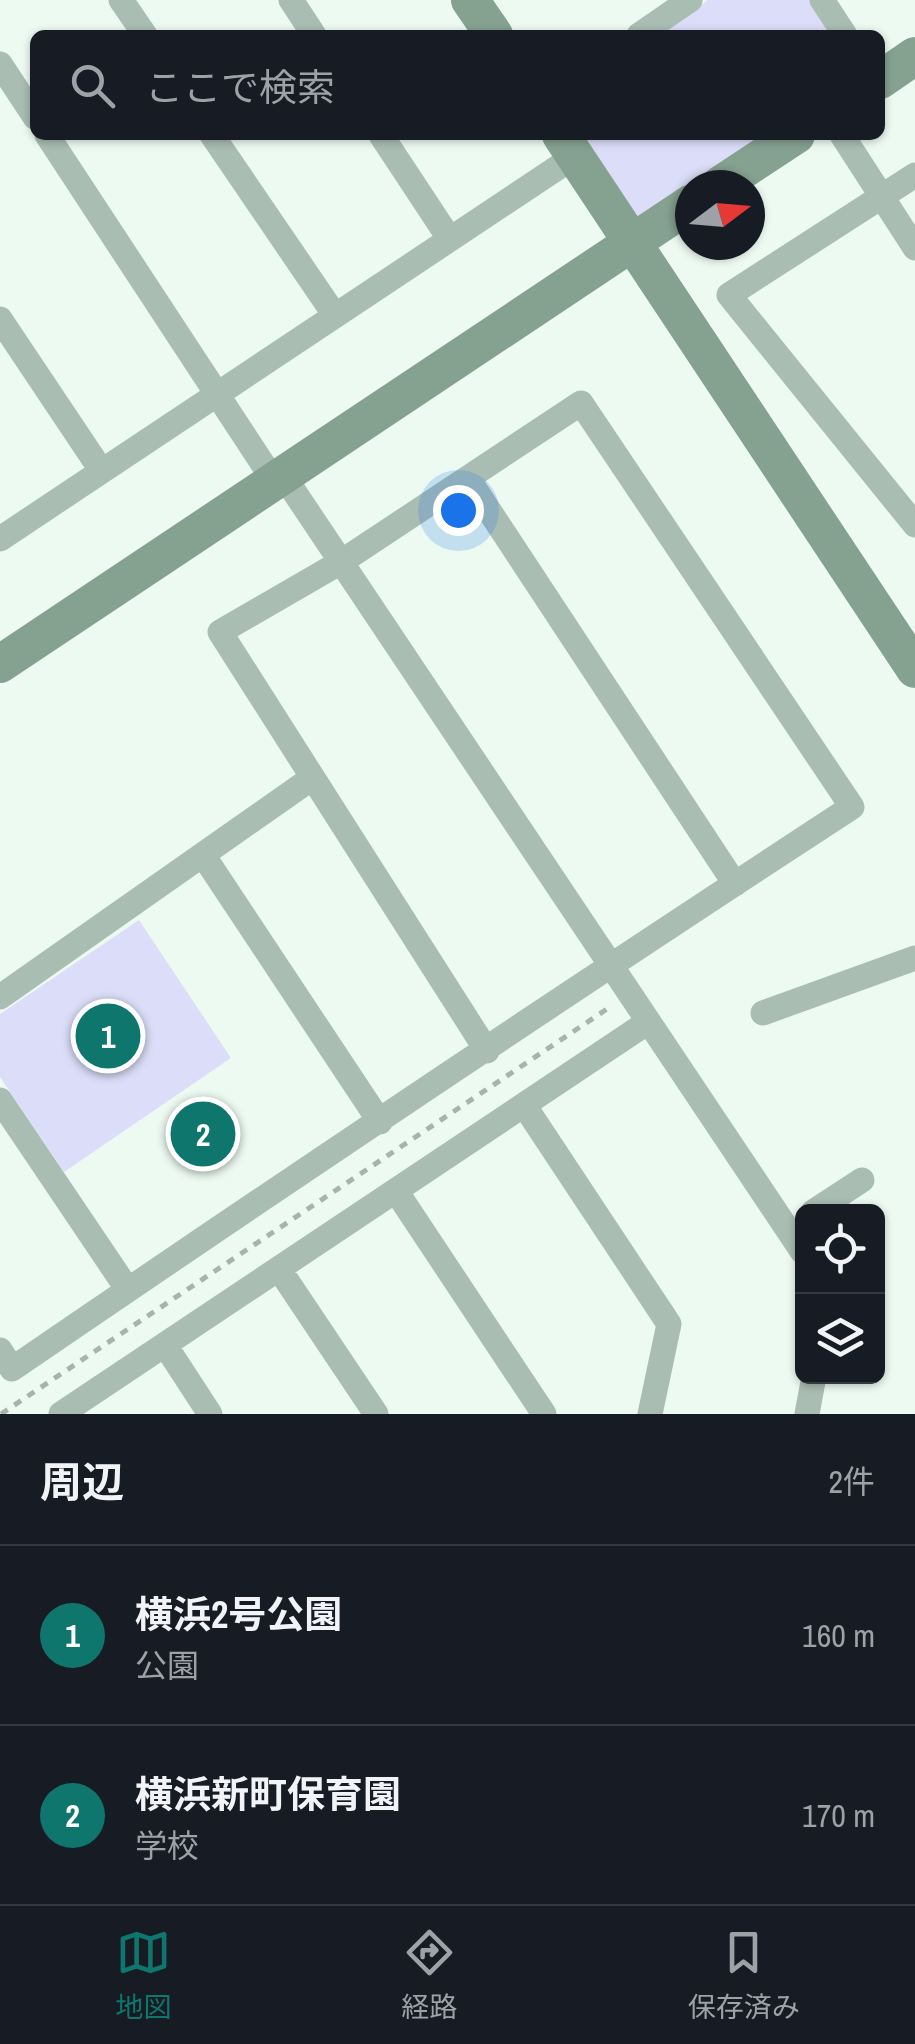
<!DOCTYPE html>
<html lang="ja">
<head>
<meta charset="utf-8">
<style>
  body { margin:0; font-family:"Archivo Narrow","Noto Sans JP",sans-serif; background:#242831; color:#f1f3f6 }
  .controls { position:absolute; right:30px; bottom:30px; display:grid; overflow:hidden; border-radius:15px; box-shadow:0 2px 8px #0004 }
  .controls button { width:90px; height:90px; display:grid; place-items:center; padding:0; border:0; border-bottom:2px solid #363941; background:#171b24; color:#f1f3f6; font:50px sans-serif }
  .compass { position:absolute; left:675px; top:170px; width:90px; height:90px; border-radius:50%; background:#171b24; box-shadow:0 2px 8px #0004; rotate:74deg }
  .you { position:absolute; left:458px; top:510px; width:35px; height:35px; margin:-25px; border:8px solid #fff; border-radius:50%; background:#1a73e8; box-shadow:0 0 0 15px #1a73e833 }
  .badge { display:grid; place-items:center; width:65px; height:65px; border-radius:50%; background:#0f766e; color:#fff; font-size:32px; font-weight:700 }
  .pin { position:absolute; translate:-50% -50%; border:5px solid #fff; box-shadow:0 2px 10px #0006 }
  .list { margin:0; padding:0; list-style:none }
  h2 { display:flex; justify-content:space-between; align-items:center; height:130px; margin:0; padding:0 40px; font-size:42px }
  h2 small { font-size:32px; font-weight:400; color:#9ea1a6 }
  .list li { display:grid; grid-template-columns:65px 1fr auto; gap:30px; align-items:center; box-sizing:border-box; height:180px; padding:0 40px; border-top:2px solid #363941 }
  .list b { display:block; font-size:38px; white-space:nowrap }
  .list p { margin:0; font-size:32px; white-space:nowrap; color:#9ea1a6 }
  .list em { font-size:32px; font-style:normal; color:#9ea1a6 }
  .icon { flex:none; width:55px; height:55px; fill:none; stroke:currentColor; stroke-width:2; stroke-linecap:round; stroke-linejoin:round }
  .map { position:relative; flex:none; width:915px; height:1414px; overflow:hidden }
  .search { position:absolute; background:#171b24; box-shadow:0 2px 8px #0004; left:30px; right:30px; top:30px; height:110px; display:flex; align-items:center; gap:25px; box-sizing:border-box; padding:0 35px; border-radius:15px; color:#9ea1a6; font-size:38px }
  .sheet { height:490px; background:#171b24 }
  nav { display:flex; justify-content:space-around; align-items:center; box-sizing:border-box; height:140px; border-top:2px solid #363941; background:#171b24; font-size:28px; color:#9ea1a6 }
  nav a { display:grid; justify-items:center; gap:5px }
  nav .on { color:#0f766e }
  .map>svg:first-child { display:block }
</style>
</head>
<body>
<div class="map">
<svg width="915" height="1414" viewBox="0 0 915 1414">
  <rect width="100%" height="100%" fill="#edfaf2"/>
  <path fill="#dcdef9" d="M708 0H813L837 35H658Z
    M577 135H781L704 185H690V194L638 228Z
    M139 920 231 1058 64 1172 0 1077V1014Z"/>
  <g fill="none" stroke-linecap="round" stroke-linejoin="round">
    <path stroke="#a8b3ac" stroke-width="5" stroke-dasharray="8 8" stroke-linecap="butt" d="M1 1414 610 1007"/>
    <path stroke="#aabdb2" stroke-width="25" d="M121 0 145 35
      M291 0 314 35
      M822 0 845 35
      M639 35 690 0
      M0 64 35 117
      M47 135 274 481
      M212 135 334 314
      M381 135 449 238
      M842 135 915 248
      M915 175 729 295 915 525
      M0 319 101 470
      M283 475 802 1251
      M469 480 735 884
      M0 539 575 156
      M203 855 380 1122
      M0 997 312 778
      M763 1013 915 958
      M0 1100 128 1290
      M524 1105 669 1324 650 1414
      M396 1191 544 1414
      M813 1212 862 1180
      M279 1269 376 1414
      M165 1345 210 1414
      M0 1350 12 1369C290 1179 570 991 852 807L581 403 341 562 220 632 487 1051
      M61 1414 648 1022
      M807 1414 814 1376"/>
    <path stroke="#85a190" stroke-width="38" d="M470 0 494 35
      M880 80 915 56
      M561 135 915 669
      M720 185 796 135
      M0 664 690 204"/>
  </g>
</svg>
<div class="controls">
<button><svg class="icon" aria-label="locate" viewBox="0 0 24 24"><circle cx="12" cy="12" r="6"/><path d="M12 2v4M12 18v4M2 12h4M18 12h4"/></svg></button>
<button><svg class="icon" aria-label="layers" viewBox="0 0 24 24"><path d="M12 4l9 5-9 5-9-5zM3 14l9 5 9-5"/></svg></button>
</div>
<svg class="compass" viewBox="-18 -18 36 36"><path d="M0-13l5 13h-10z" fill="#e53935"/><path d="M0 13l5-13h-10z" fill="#9ea1a6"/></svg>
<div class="you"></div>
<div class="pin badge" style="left:108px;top:1036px">1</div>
<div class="pin badge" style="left:203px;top:1134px">2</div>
<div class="search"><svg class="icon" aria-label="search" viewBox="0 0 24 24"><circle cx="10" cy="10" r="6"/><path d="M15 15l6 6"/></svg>ここで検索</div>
</div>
<section class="sheet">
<h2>周辺<small>2件</small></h2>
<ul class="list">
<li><span class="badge">1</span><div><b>横浜2号公園</b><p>公園</p></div><em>160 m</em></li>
<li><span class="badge">2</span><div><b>横浜新町保育園</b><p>学校</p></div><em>170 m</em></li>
</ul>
</section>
<nav>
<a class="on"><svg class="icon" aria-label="map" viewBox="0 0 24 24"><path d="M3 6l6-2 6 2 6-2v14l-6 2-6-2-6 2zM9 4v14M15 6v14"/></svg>地図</a>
<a><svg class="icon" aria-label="directions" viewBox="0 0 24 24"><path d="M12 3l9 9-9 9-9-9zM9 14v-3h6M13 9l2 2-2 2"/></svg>経路</a>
<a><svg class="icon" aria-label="saved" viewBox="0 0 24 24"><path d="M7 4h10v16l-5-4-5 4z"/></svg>保存済み</a>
</nav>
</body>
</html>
